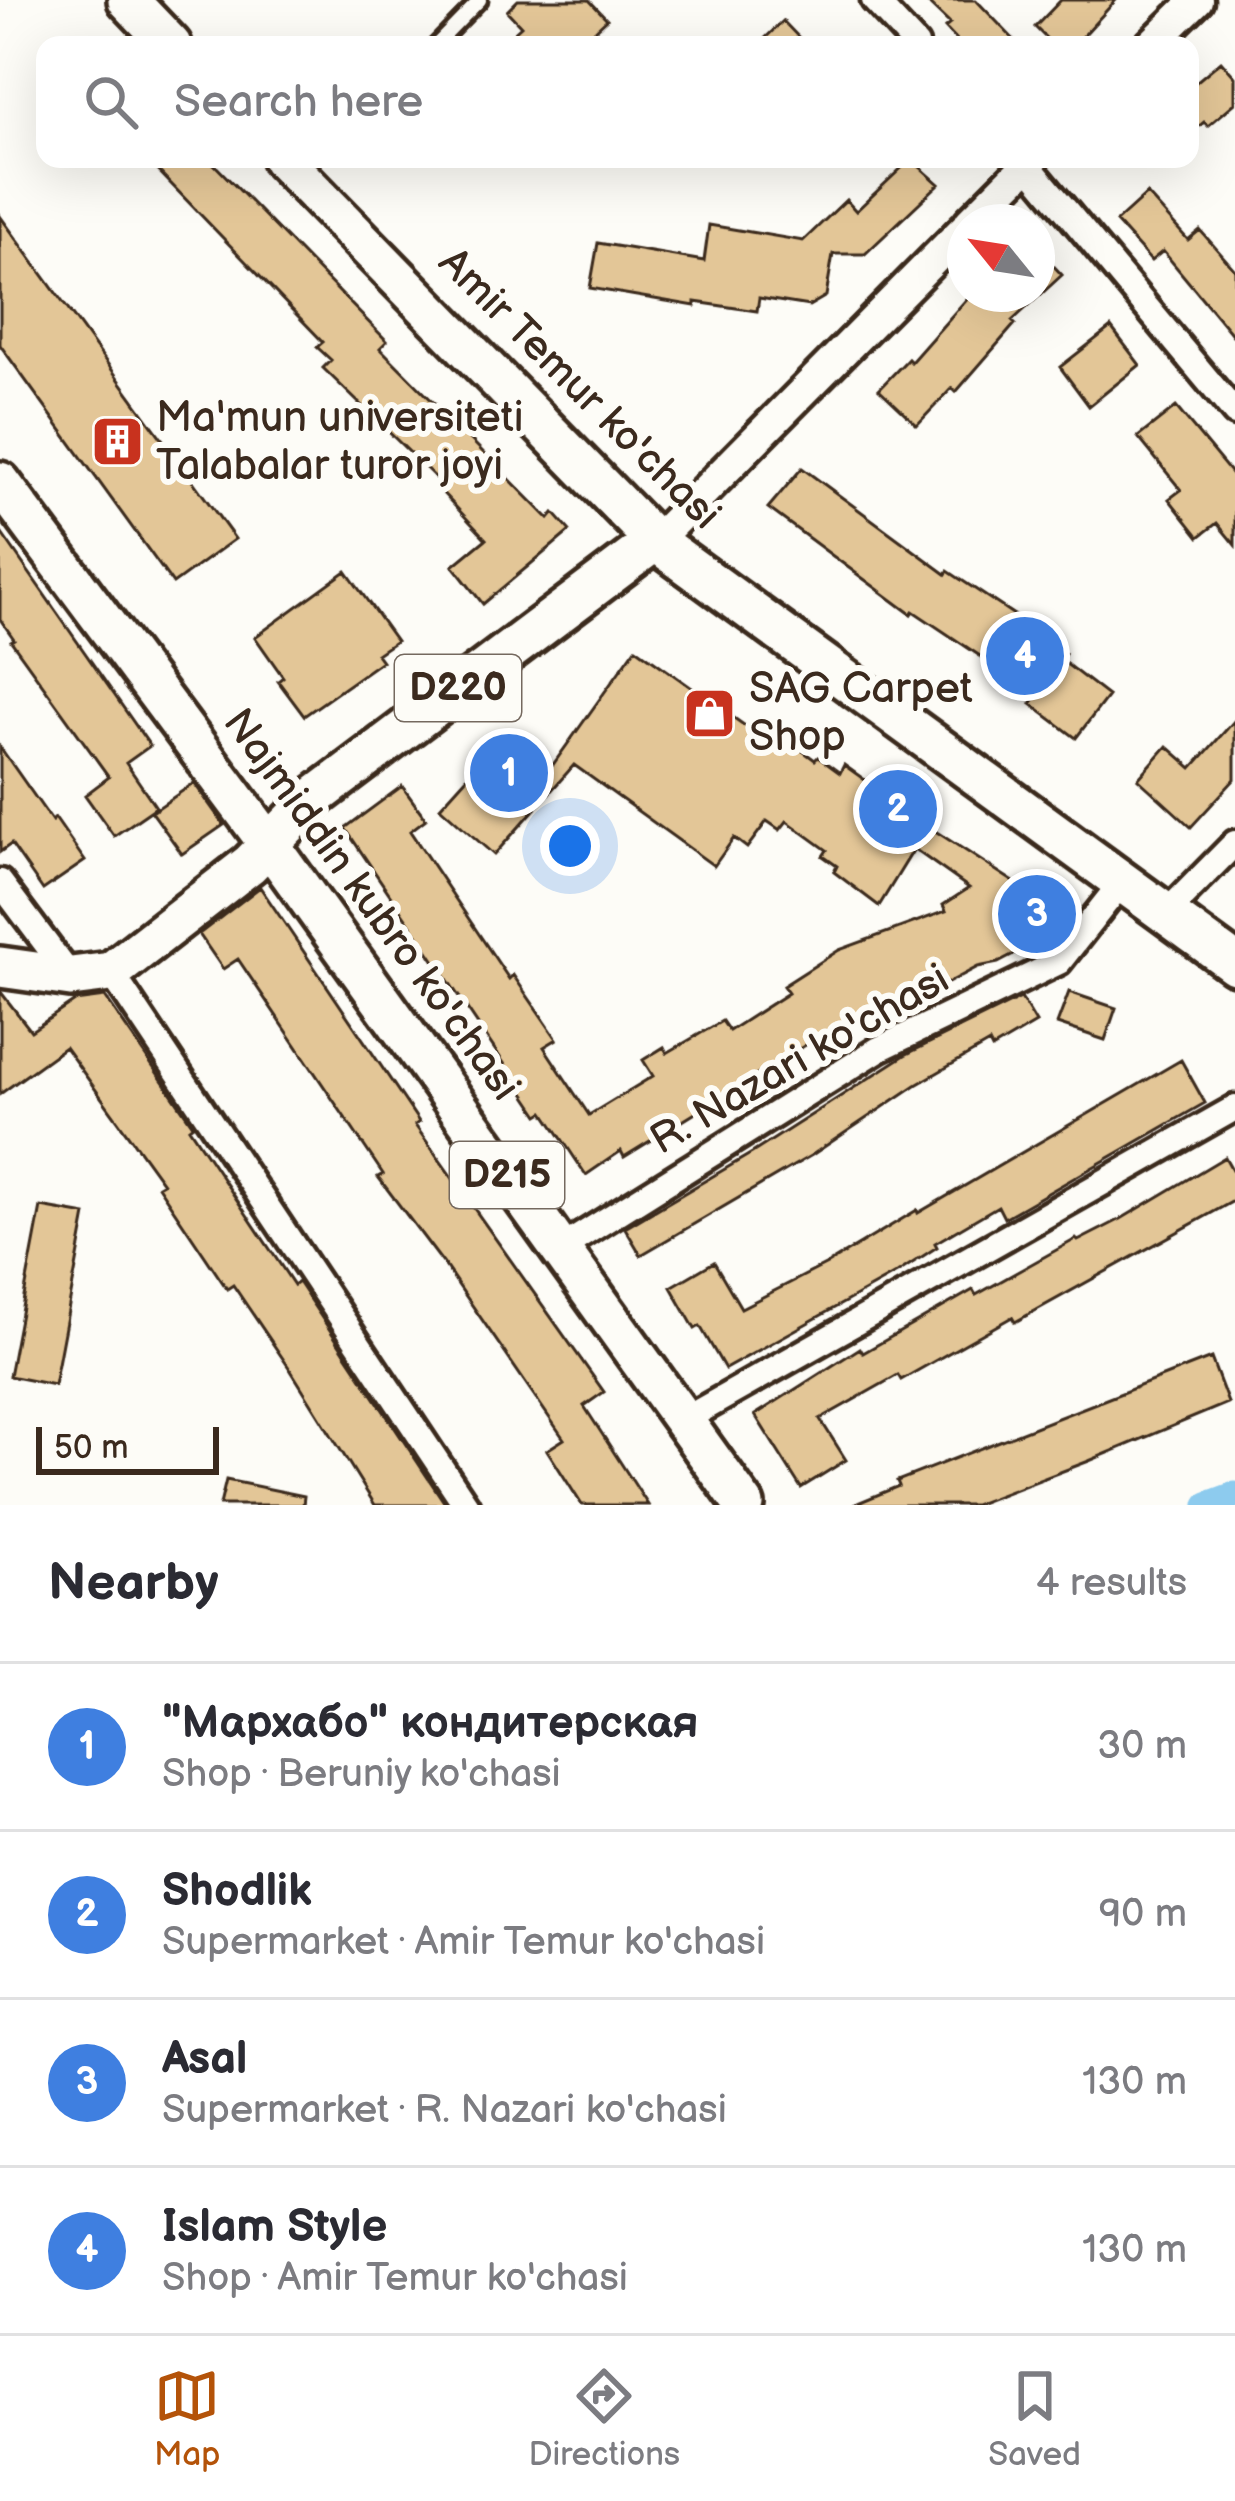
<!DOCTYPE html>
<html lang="en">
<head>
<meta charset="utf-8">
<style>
  body { margin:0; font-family:"Balsamiq Sans",sans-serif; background:#f7f7f7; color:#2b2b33 }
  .compass { position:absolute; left:947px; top:204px; width:108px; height:108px; border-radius:50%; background:#fff; box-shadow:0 12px 48px #0002; rotate:300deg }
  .scale { position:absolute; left:36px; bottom:30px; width:183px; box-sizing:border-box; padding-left:12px; border:6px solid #3b2a1e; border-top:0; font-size:33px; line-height:42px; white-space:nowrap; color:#3b2a1e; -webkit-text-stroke:9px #fdfcf7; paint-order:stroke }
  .you { position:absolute; left:570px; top:846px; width:42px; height:42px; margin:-30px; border:9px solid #fff; border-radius:50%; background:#1a73e8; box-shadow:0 0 0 18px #1a73e833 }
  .badge { display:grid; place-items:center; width:78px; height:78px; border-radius:50%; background:#b45309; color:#fff; font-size:39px; font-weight:700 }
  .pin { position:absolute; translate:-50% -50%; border:6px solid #fff; box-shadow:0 3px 12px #0006 }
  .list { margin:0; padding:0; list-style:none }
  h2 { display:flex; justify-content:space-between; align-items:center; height:156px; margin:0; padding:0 48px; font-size:51px }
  h2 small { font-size:39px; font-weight:400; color:#7c7c81 }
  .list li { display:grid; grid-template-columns:78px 1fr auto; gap:36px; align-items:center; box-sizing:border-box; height:168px; padding:0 48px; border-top:3px solid #e1e1e2 }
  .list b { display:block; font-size:45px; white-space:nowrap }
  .list p { margin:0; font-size:39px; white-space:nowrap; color:#7c7c81 }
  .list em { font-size:39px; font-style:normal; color:#7c7c81 }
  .icon { flex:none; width:66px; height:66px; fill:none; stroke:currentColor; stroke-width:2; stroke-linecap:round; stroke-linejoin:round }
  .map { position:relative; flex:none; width:1235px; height:1505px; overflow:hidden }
  .search { position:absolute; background:#fff; box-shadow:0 12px 48px #0002; left:36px; right:36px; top:36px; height:132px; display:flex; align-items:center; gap:30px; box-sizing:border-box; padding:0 42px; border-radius:24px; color:#7c7c81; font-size:45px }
  .sheet { height:828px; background:#fff }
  nav { display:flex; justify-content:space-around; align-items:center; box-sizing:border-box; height:168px; border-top:3px solid #e1e1e2; background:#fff; font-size:33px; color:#7c7c81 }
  nav a { display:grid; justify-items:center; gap:6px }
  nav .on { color:#b45309 }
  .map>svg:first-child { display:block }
</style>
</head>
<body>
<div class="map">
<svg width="1235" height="1505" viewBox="0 0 1235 1505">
  <rect width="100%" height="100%" fill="#fdfcf7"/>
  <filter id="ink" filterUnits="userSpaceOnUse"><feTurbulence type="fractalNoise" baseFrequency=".00833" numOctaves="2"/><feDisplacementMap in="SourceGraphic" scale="24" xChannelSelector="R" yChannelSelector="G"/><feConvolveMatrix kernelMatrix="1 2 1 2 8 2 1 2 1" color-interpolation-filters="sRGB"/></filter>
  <g filter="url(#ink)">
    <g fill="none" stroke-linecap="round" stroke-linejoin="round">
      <path stroke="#8dcbee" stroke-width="27" d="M1208 1505 1235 1495"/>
    </g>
    <path fill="#e3c697" stroke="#3b2a1e" stroke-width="3" d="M518 0H589L607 19 579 45H500L521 26 507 11Z
      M925 0H976L1019 45H961L945 28 950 24Z
      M1061 0H1116L1075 45H1053L1035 27Z
      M783 21 806 45H758Z
      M1221 61 1235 77V103L1208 126 1204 122 1190 134V87Z
      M147 159H209L387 341 380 348 549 519 554 513 570 531 483 604 453 566 486 539 438 488 442 484 323 368 331 360 317 347 323 342Z
      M911 159 939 184 865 254H833L826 296 809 306 759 298 757 311 695 302V306L590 288 598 243 704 261 709 225 803 241 846 200 856 211Z
      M1147 194 1188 240 1200 230 1235 270V338L1163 251 1151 261 1116 222Z
      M0 216 235 539 173 584 0 345Z
      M1037 248 1062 275 1012 321 1015 324 956 392 952 388 917 425 879 389 908 359 911 362 971 294H1037Z
      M1111 327 1140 365 1089 406 1060 367Z
      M1176 407 1235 478V545L1217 523 1199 537 1169 499 1181 490 1138 437Z
      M802 468 946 574 948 571 1020 619 1065 654 1061 660 1108 696 1076 738 1031 704 1035 698 983 658 913 611 911 614 768 508Z
      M0 531 150 746 126 763 156 807 114 836 85 795 109 777 11 641 14 639 0 619Z
      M346 571 396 641 377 654 382 661 304 716 278 681 283 677 255 637Z
      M636 648 748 728 758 718 815 760 818 757 840 773 844 765 904 808 907 804 936 824 932 829 1020 886 1016 890 1064 920 1052 935 998 963 978 967 878 1020 872 1012 856 1023 851 1017 624 1157 621 1151 586 1175 544 1112 539 1115 345 828 402 786 426 819 410 831 509 979 513 975 557 1039 544 1047 589 1115 653 1076 643 1060 664 1047 667 1053 722 1021 729 1031 788 993 783 986 839 950 946 911 943 905 969 888 914 849 879 906 834 872 837 866 823 856 827 850 787 821 780 830 767 821 747 848 734 838 714 866 574 765 494 855 440 807 505 735 547 773Z
      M1235 720V779L1191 827 1138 779 1167 746 1192 768Z
      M0 747 52 821 55 818 85 861 43 890 11 844 0 852Z
      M194 783 224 825 182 854 152 812Z
      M260 887 419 1122 415 1125 604 1392 584 1406 648 1505H582L547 1450 564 1439 443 1263 378 1177 383 1174 238 959 223 969 199 934Z
      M0 991 31 1031 75 1001 105 997 193 1125 189 1128 239 1203 294 1285 298 1282 446 1505H375L290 1369 233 1285 227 1289 158 1186 163 1183 65 1047 0 1094Z
      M1069 992 1116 1008 1105 1040 1057 1024Z
      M1021 998 1036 1023 992 1049 989 1043 916 1085 812 1155 641 1255 625 1228 752 1153 905 1055Z
      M1181 1060 1205 1103 1004 1218 998 1206 935 1243 937 1247 897 1273 725 1369 700 1326 695 1329 671 1287 714 1262 741 1308 829 1263 917 1210 918 1213Z
      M1225 1157 1235 1175V1200L1015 1322 1012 1317 901 1380 898 1375 820 1419 846 1460 801 1488 755 1415 860 1348 863 1353 973 1290 976 1295 1076 1239 1078 1241 1121 1219Z
      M41 1207 86 1215 54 1385 9 1376Z
      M1211 1358 1228 1403 1089 1461 974 1505H853L899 1486 897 1481Z
      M226 1480 304 1496 303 1505H220Z"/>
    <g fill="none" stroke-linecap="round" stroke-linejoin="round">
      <defs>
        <path id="service" d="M436 45 480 0"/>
        <path id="minor" d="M874 0 916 45
          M1023 159 1235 413
          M0 882 71 977
          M1165 914 1235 843
          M111 972 466 1505
          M560 1249 879 1049 1059 962 1122 882
          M682 1421 1235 1108"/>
        <path id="tertiary" d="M1151 45 1197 0
          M970 222 1033 159
          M655 541 965 228"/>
        <path id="primary" d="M128 0 171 45
          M282 159 655 541 1235 964
          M0 482 269 844 744 1505
          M0 967 71 977 111 972 250 864 315 797 655 541"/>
      </defs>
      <use href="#service" stroke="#3b2a1e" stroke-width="21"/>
      <use href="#minor" stroke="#3b2a1e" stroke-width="33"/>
      <use href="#tertiary" stroke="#3b2a1e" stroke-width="39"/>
      <use href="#primary" stroke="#3b2a1e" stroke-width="48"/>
      <use href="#service" stroke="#fdfcf7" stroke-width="12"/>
      <use href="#minor" stroke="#fdfcf7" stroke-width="24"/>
      <use href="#tertiary" stroke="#fdfcf7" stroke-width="30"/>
      <use href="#primary" stroke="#fdfcf7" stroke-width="39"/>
    </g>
  </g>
  <defs>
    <symbol id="building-square" viewBox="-11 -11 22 22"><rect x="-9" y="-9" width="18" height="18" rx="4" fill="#c8321e" stroke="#fdfcf7"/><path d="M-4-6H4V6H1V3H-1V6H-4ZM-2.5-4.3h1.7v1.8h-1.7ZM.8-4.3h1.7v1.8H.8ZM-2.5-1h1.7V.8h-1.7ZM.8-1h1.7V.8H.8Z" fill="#fff"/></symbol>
    <symbol id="shop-square" viewBox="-11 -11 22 22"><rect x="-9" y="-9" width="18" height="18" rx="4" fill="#c8321e" stroke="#fdfcf7"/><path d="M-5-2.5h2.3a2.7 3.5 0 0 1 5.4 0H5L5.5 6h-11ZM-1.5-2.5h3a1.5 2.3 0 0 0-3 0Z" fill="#fff"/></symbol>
  </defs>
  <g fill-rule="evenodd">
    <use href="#building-square" x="88" y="412" width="59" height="59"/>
    <use href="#shop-square" x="680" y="684" width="59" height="59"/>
  </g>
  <g text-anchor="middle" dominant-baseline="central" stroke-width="12" stroke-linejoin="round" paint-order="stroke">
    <g fill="#fdfcf7" stroke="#75695f" stroke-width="3">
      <rect x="395" y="655" width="126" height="66" rx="9"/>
      <rect x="450" y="1142" width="114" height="66" rx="9"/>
    </g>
    <g font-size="39" font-weight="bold" fill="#3b2a1e">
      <text x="458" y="688">D220</text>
      <text x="507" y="1175">D215</text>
    </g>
    <g font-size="42" fill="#3b2a1e" stroke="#fdfcf7">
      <text transform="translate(579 389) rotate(45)">Amir Temur ko'chasi</text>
      <text transform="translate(371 905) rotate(54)">Najmiddin kubro ko'chasi</text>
      <text transform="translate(800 1060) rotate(-30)">R. Nazari ko'chasi</text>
    </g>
    <g font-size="42" fill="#3b2a1e" stroke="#fdfcf7" text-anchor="start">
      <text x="156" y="418">Ma'mun universiteti<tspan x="156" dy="48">Talabalar turor joyi</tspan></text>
      <text x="749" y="689">SAG Carpet<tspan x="749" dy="48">Shop</tspan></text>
    </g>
  </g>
</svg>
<svg class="compass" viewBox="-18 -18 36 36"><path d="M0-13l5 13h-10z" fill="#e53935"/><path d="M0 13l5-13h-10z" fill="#7c7c81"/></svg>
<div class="scale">50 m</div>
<div class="you"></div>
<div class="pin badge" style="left:509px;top:773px;background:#3f7fe0">1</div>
<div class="pin badge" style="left:898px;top:809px;background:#3f7fe0">2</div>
<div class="pin badge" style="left:1037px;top:914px;background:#3f7fe0">3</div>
<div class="pin badge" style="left:1025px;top:656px;background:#3f7fe0">4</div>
<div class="search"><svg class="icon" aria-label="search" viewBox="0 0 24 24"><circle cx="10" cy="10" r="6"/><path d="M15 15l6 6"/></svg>Search here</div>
</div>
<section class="sheet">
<h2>Nearby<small>4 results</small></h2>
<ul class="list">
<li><span class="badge" style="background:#3f7fe0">1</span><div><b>&quot;Мархабо&quot; кондитерская</b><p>Shop · Beruniy ko'chasi</p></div><em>30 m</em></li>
<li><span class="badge" style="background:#3f7fe0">2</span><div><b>Shodlik</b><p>Supermarket · Amir Temur ko'chasi</p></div><em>90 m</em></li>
<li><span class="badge" style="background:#3f7fe0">3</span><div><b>Asal</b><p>Supermarket · R. Nazari ko'chasi</p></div><em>130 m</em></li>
<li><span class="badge" style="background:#3f7fe0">4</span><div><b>Islam Style</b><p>Shop · Amir Temur ko'chasi</p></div><em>130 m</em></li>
</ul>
</section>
<nav>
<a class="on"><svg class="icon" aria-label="map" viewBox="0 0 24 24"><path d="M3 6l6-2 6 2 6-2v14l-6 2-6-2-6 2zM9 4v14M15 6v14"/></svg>Map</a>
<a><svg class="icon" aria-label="directions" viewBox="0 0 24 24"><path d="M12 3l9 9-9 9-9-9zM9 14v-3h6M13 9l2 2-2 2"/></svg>Directions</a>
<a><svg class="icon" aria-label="saved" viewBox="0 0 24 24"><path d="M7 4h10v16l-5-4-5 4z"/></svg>Saved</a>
</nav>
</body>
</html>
